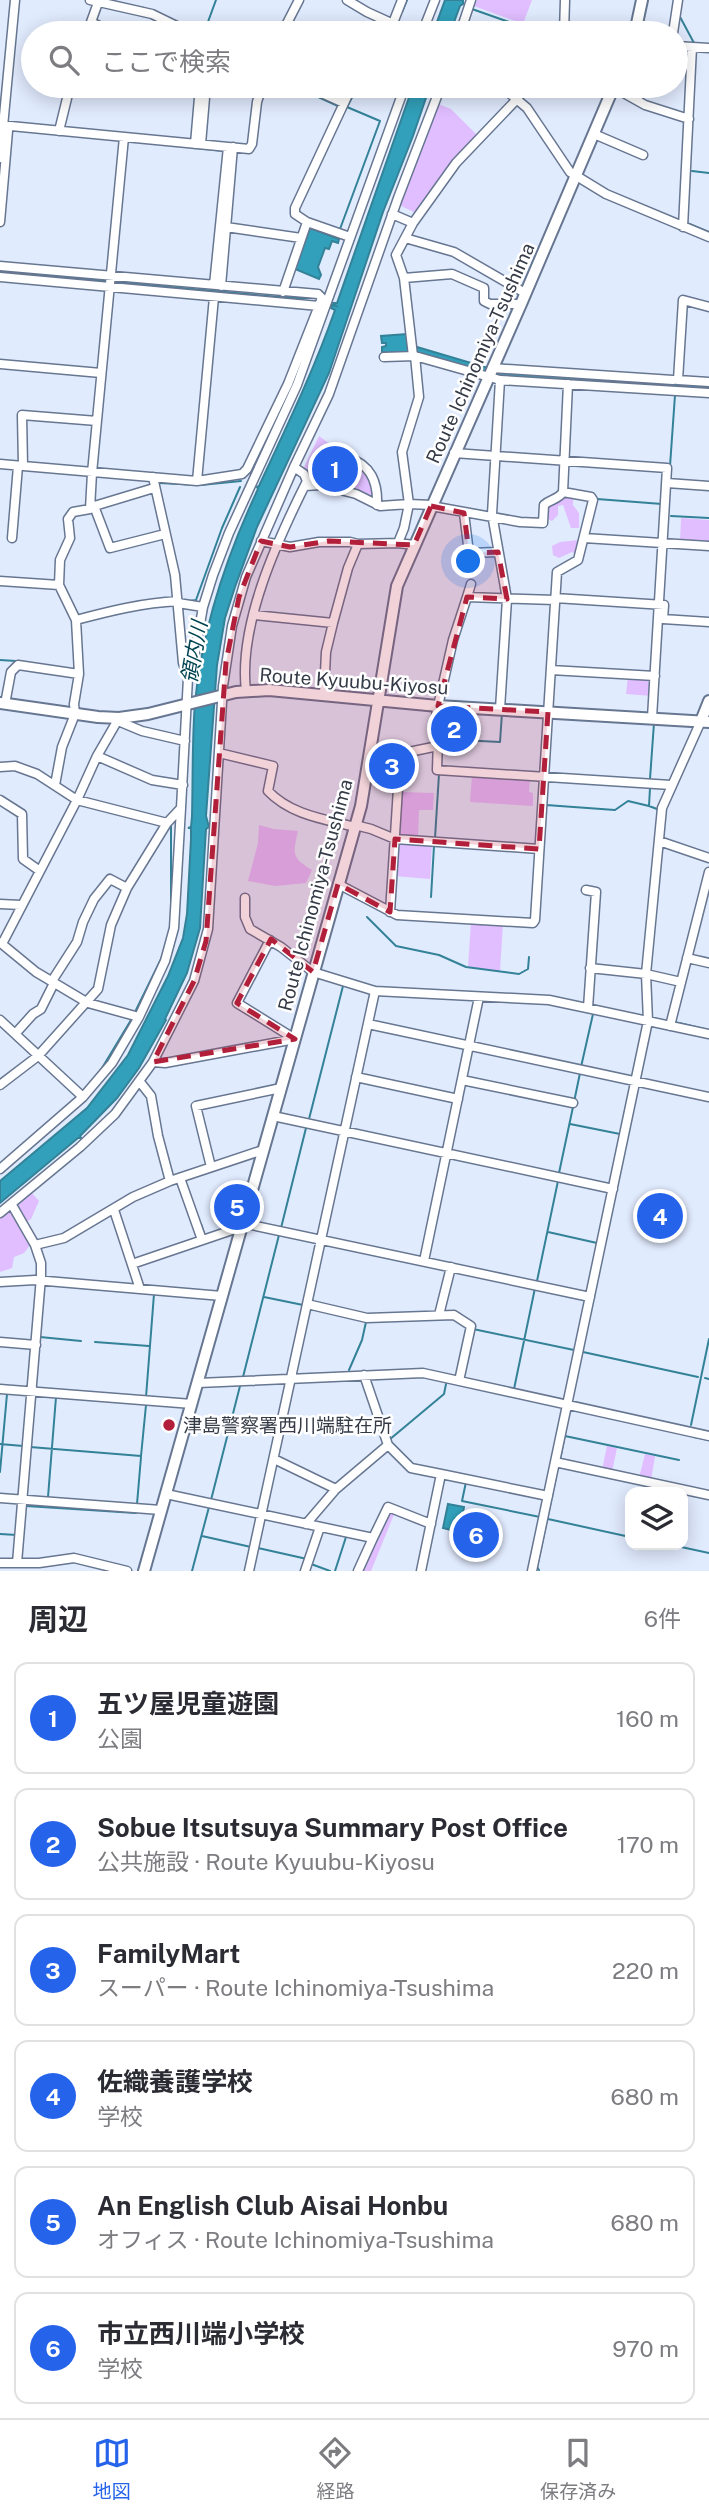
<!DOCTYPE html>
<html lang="ja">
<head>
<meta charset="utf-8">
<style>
  body { margin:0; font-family:"Public Sans","Noto Sans JP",sans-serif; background:#f2f2f3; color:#2b2b33 }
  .controls { position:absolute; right:21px; bottom:21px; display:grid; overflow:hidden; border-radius:14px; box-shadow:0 4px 18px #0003 }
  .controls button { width:63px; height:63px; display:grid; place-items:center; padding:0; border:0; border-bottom:2px solid #e1e1e2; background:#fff; color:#2b2b33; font:35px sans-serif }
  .you { position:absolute; left:469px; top:562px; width:24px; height:24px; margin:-18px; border:5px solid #fff; border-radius:50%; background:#1a73e8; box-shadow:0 0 0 10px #1a73e833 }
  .badge { display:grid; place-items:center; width:46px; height:46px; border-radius:50%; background:#2563eb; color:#fff; font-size:23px; font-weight:700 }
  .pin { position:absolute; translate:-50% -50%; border:4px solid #fff; box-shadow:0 2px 7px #0006 }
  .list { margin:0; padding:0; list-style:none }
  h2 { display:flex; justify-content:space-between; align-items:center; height:91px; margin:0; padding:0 28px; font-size:30px }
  h2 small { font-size:23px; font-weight:400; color:#7c7c81 }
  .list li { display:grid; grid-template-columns:46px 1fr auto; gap:21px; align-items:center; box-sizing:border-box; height:112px; margin:0 14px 14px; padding:0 14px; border:2px solid #e1e1e2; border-radius:14px }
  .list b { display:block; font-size:26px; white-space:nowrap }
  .list p { margin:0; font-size:23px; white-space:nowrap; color:#7c7c81 }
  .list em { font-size:23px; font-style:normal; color:#7c7c81 }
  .icon { flex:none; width:38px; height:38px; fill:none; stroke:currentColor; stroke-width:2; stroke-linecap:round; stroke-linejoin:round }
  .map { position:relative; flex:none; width:709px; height:1571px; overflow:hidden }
  .search { position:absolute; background:#fff; box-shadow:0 4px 18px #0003; left:21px; right:21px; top:21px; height:77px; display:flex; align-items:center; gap:18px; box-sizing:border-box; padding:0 24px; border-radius:38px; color:#7c7c81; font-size:26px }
  .sheet { height:847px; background:#fff }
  nav { display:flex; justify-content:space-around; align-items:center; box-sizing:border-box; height:98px; border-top:2px solid #e1e1e2; background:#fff; font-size:19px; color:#7c7c81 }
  nav a { display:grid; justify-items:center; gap:4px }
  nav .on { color:#2563eb }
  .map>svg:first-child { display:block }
</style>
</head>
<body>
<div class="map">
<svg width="709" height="1571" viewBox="0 0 709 1571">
  <rect width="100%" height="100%" fill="#e1ebfe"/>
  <path fill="#e1beff" d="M477 0H532L523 24 474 6Z
    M436 103 451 109 479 137 418 214 397 204Z
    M319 436 367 471 375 497 371 499 319 482H310L304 467Z
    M564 496 573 497V505L579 513V528H571L563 505 558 506V515L552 521 546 518 545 507Z
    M681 518 709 520V544L680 542Z
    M579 540 578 556 572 552 559 558 553 555 552 546 560 542Z
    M628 676 651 678 652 696 626 694Z
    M418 751 415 774H401L406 754Z
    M472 775 530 779 529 792 533 793V806L470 802Z
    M400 792 434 793 433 810H419L418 839 397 837Z
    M259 825 274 829 298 831C293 854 291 857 312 870L306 883 275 886 248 881 258 843Z
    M396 842 432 843 430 879 394 876Z
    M471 922 503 924 500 971 468 967Z
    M30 1191 39 1201 31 1219 26 1222 14 1205Z
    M12 1209 31 1244 24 1253 14 1257 12 1268 0 1272V1215Z
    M607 1446 617 1448 612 1472 602 1470Z
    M645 1454 655 1456 651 1481 639 1478Z
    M393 1511 395 1512 371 1571H360L387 1513Z"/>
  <path fill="#32a0ba" stroke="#338298" stroke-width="2" d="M445 0H463V4L460 6 450 33H433Z
    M413 86H430L413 136 383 212 329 373 257 527 235 587 225 618 217 665 206 816 209 827 206 829 200 928 187 973 165 1019 166 1020 139 1068 117 1098 80 1136 81 1138H78L0 1203V1181L87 1108 128 1055 168 976 183 938 187 914 191 839V828H188L191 827 192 816C193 778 192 740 195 703 202 628 226 557 258 489L257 487 259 486C286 428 314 370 335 310L331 308 332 305 336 306 333 303H337Z
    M310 228 339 239 338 243 332 241 329 249 325 248 318 267 321 275 319 279 295 269Z
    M407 334 409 344 417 347 498 371 709 385V389L498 376 466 366 382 352V347L386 346V343H382L381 336Z
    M448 1504 464 1507 459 1532 443 1528Z"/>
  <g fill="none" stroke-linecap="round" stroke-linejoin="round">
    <path stroke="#338298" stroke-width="2" d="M119 3 144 8
      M472 9 540 33
      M402 12 407 0
      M679 15 694 43
      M189 27 195 30
      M205 30 216 0
      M384 33 387 27
      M294 86 338 106
      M197 148 224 151
      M692 171 709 173
      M687 223 709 232
      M340 229 380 121 347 107 358 86
      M0 271 107 281
      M115 282 291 298 297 300
      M292 298H316
      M670 466 675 395
      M159 483 201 485 241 481
      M597 499 662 504
      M671 516 709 518
      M190 601 196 600 222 528 240 487
      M0 660 16 661
      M441 739 500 742 502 713
      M650 779 654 723
      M649 806 657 809
      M546 807V805L615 810 628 801 649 806 650 788
      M171 826V909
      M435 838 439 774
      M431 897 434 846
      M367 917 396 946 439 955 466 967 519 974 528 969 529 957
      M136 1010 163 955
      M675 1022 709 1030
      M581 1067 593 1014
      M99 1073 131 1020
      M574 1102 580 1073
      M309 1119 343 986
      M570 1124 620 1134
      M559 1173 573 1107
      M201 1224 205 1236
      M230 1227 236 1224
      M281 1228 306 1128
      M548 1232 597 1243
      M537 1281 558 1181
      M264 1297 303 1305
      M473 1329 574 1350
      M40 1337 81 1341
      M95 1342 149 1346
      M583 1352 698 1377
      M349 1370 362 1340 366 1322
      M243 1377 279 1235
      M463 1378 514 1389 535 1288
      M705 1378 709 1379
      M146 1397 154 1294
      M233 1419 276 1428
      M691 1425 709 1339
      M565 1436 679 1460
      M694 1437 709 1440
      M389 1440 444 1394 446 1384
      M0 1444 23 1446
      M30 1447 141 1456 146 1405
      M560 1460 569 1413
      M0 1472 7 1394
      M466 1482 462 1501 540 1517
      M48 1497 56 1397
      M211 1500 240 1386
      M137 1504 141 1457
      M26 1506 136 1513
      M548 1519 630 1537
      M0 1534 17 1535
      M202 1536 251 1547
      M672 1545 709 1553
      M258 1548 307 1559
      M311 1564 330 1571
      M539 1570 537 1567 556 1477
      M192 1571 209 1507
      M335 1571 346 1537"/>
    <defs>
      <path id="street" d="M90 0 152 14 191 33
        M347 0 367 12 413 33
        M91 22 113 33
        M393 23 402 0
        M87 33 99 0
        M282 33 299 0
        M378 33 384 20
        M422 33 435 0
        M460 33 471 0
        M564 33 565 0
        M673 33 678 0
        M676 46 709 48
        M128 86H129
        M306 86 344 103
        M501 86 527 108 570 172 606 194 709 237
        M613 87 645 105 689 119
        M637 100 643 86
        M0 125 249 149 252 144 257 102 262 86
        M59 131 70 86
        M594 134 643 155
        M195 144 200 86
        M201 144 206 86
        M0 158 15 0
        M392 214 413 223
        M0 222 8 131
        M307 222 350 237
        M226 227 301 238
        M683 227 692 47
        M405 238 454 252 525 293
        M0 266 318 294 322 298 288 384 247 469 242 474 197 481 0 464
        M0 277 319 306
        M404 278 452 274 484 288V301L490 304H521
        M214 285 228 147
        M221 286 233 147
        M283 292 307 222 295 214V208L352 86
        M709 307 683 300 678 380 709 382
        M413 356 404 278 396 255 413 223 456 163 518 98
        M415 356 419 397 402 452 409 504 432 505
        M384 357 415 356 500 380 709 393
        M0 364 101 373
        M492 368 673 380
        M500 380 492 514 507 599 500 709
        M454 453 667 468 652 718
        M348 458C371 464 378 483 377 505
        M23 466 22 415 97 421
        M153 477 175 575 183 663 188 678
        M197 481 214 297
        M667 483 709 486
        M305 486 321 485 356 494 380 506 409 504 404 528 398 543
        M94 506 110 548 165 534
        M431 506 520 522 543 523 544 505C550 499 558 500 563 492
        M91 507 154 488
        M464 513 469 553 498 552
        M12 538 18 466
        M584 538 709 546
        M261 541 290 547 319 542H350L358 544
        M0 581 59 585
        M467 597 471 584
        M555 598 664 605 663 619 709 622
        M178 603 203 607
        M254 615 333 623
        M76 620C110 611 142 603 178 601
        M551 670 655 676
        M246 691C238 624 278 539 307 481L304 474 294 467
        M324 694 326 652 333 623 348 568 358 544 398 543 414 545
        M5 704 11 672 18 665 79 674
        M437 706 435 736 438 739 437 770 671 785
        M438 706 453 640 467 597 555 600
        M118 721 142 731 185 741
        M219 753 273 766 268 791C291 815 324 819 355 827
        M369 753H404L438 746
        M97 756 152 780 183 785
        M0 767 15 766 37 774 77 800 167 823
        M55 785 62 747 75 714 74 704 79 674 76 620 59 585 60 560 70 538 68 519 73 512 90 509 92 473 124 137
        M0 800 22 814 23 859 40 871
        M355 825 371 829 395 839 539 849
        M659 841 709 858
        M338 884 397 915 533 923 535 920 557 572 578 560 593 500 591 497 563 492 568 384
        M586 890 596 892 588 1008
        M245 898V917L250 929 281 947 313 972 375 991 549 1000 709 1034
        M0 904 21 905
        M390 912 399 773 404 753
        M270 940 237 1003 295 1039
        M0 943 2 944 77 800 97 756 119 718
        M2 944 36 972 88 1003 139 1017
        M687 958 709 963
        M590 968 646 974 681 982
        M52 981 77 942 83 922 94 899 110 879 127 888
        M0 1020 83 1097
        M368 1024 709 1097
        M670 1026 709 872
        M15 1034 33 1014 41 1009 54 983
        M153 1062 165 1063 295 1039
        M356 1077 458 1099
        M462 1080 573 1103
        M140 1082 151 1096 158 1136 170 1181
        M0 1085 38 1056 98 989 111 925 127 888 167 823 181 808 188 678 191 675 203 607 213 575 229 533 297 385 405 86
        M273 1116 613 1189
        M211 1167 196 1106 281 1088
        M0 1169 83 1097 112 1063 139 1017 165 961 174 928 181 808
        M180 1178 202 1240
        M12 1205 35 1245
        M114 1210 140 1289
        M0 1213 80 1147 115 1114 153 1062 194 981 208 929 223 686 232 626 246 577 294 467 329 394 398 198 441 86
        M242 1223 590 1297
        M424 1261 479 997
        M132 1264 241 1227
        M0 1282 35 1280 222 1296
        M307 1304 367 1318 454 1315 471 1326 459 1381
        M439 1315 451 1267
        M0 1342 36 1345
        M364 1375 388 1445 411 1468 441 1474 421 1571
        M198 1383 423 1373 709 1436
        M0 1389 192 1404
        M274 1459 336 1489
        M555 1462 709 1495
        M441 1474 548 1496
        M166 1494 373 1538 388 1507 431 1524
        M0 1498 161 1510
        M306 1524 336 1489 388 1445
        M0 1563H39L74 1558 127 1571
        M17 1563 41 1277V1263L35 1245 64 1238 133 1197 170 1181 263 1150
        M249 1571 375 991
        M305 1571 320 1527
        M358 1571 373 1538
        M532 1571 648 1021 646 974 662 808 701 721"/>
      <path id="secondary" d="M635 33 642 0
        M0 703 98 717 119 718 148 714 236 692 269 690 438 706 709 722
        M701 721 709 701
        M144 1571 361 806 397 586 521 304 614 86"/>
    </defs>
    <use href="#street" stroke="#677691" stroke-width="11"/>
    <use href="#secondary" stroke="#677691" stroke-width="14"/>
    <use href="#street" stroke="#fff" stroke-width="8"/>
    <use href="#secondary" stroke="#fff" stroke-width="10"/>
  </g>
  <path fill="#b21f3a" fill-opacity="0.2" stroke="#b21f3a" stroke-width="5" stroke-dasharray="14 9" stroke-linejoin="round" d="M431 506 464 513 469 553 498 552 507 599 467 597 438 706 548 712 539 849 395 839 390 912 338 884 313 972 271 939 237 1003 295 1039 153 1062 194 981 206 941 226 662 239 597 261 541 290 547 329 541 414 545Z"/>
  <circle fill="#b21f3a" stroke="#fff" stroke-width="2.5" cx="169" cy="1425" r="7"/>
  <g text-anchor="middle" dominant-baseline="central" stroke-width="5" stroke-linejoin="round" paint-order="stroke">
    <g font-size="19" fill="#343b47" stroke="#fff">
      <text transform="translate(480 353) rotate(-66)">Route Ichinomiya-Tsushima</text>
      <text transform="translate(354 681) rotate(4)">Route Kyuubu-Kiyosu</text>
      <text transform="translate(315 895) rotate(-75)">Route Ichinomiya-Tsushima</text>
    </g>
    <g font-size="19" fill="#343b47" stroke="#fff" text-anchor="start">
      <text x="183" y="1425">津島警察署西川端駐在所</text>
    </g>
    <g font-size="21" font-style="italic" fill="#004452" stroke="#fff">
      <text transform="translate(194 652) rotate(-80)">領内川</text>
    </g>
  </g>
</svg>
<div class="controls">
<button><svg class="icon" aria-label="layers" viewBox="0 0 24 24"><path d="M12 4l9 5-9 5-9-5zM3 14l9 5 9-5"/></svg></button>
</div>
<div class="you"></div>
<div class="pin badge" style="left:335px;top:469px">1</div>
<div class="pin badge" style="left:454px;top:729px">2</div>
<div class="pin badge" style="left:392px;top:766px">3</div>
<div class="pin badge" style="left:660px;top:1216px">4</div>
<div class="pin badge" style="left:237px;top:1207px">5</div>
<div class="pin badge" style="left:476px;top:1535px">6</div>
<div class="search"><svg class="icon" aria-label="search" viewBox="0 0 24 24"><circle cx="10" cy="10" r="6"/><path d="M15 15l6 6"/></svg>ここで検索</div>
</div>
<section class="sheet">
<h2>周辺<small>6件</small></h2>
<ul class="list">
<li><span class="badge">1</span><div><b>五ツ屋児童遊園</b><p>公園</p></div><em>160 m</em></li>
<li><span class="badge">2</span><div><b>Sobue Itsutsuya Summary Post Office</b><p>公共施設 · Route Kyuubu-Kiyosu</p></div><em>170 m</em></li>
<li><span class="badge">3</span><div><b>FamilyMart</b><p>スーパー · Route Ichinomiya-Tsushima</p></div><em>220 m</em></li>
<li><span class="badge">4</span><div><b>佐織養護学校</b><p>学校</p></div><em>680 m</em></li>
<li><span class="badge">5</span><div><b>An English Club Aisai Honbu</b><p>オフィス · Route Ichinomiya-Tsushima</p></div><em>680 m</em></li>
<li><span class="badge">6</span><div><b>市立西川端小学校</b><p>学校</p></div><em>970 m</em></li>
</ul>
</section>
<nav>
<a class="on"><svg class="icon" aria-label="map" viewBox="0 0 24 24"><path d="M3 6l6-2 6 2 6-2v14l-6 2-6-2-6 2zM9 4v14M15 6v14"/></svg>地図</a>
<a><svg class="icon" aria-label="directions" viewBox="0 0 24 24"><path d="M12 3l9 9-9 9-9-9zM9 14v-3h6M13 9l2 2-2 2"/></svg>経路</a>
<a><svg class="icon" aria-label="saved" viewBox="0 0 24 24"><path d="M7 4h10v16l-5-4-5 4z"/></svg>保存済み</a>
</nav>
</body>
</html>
